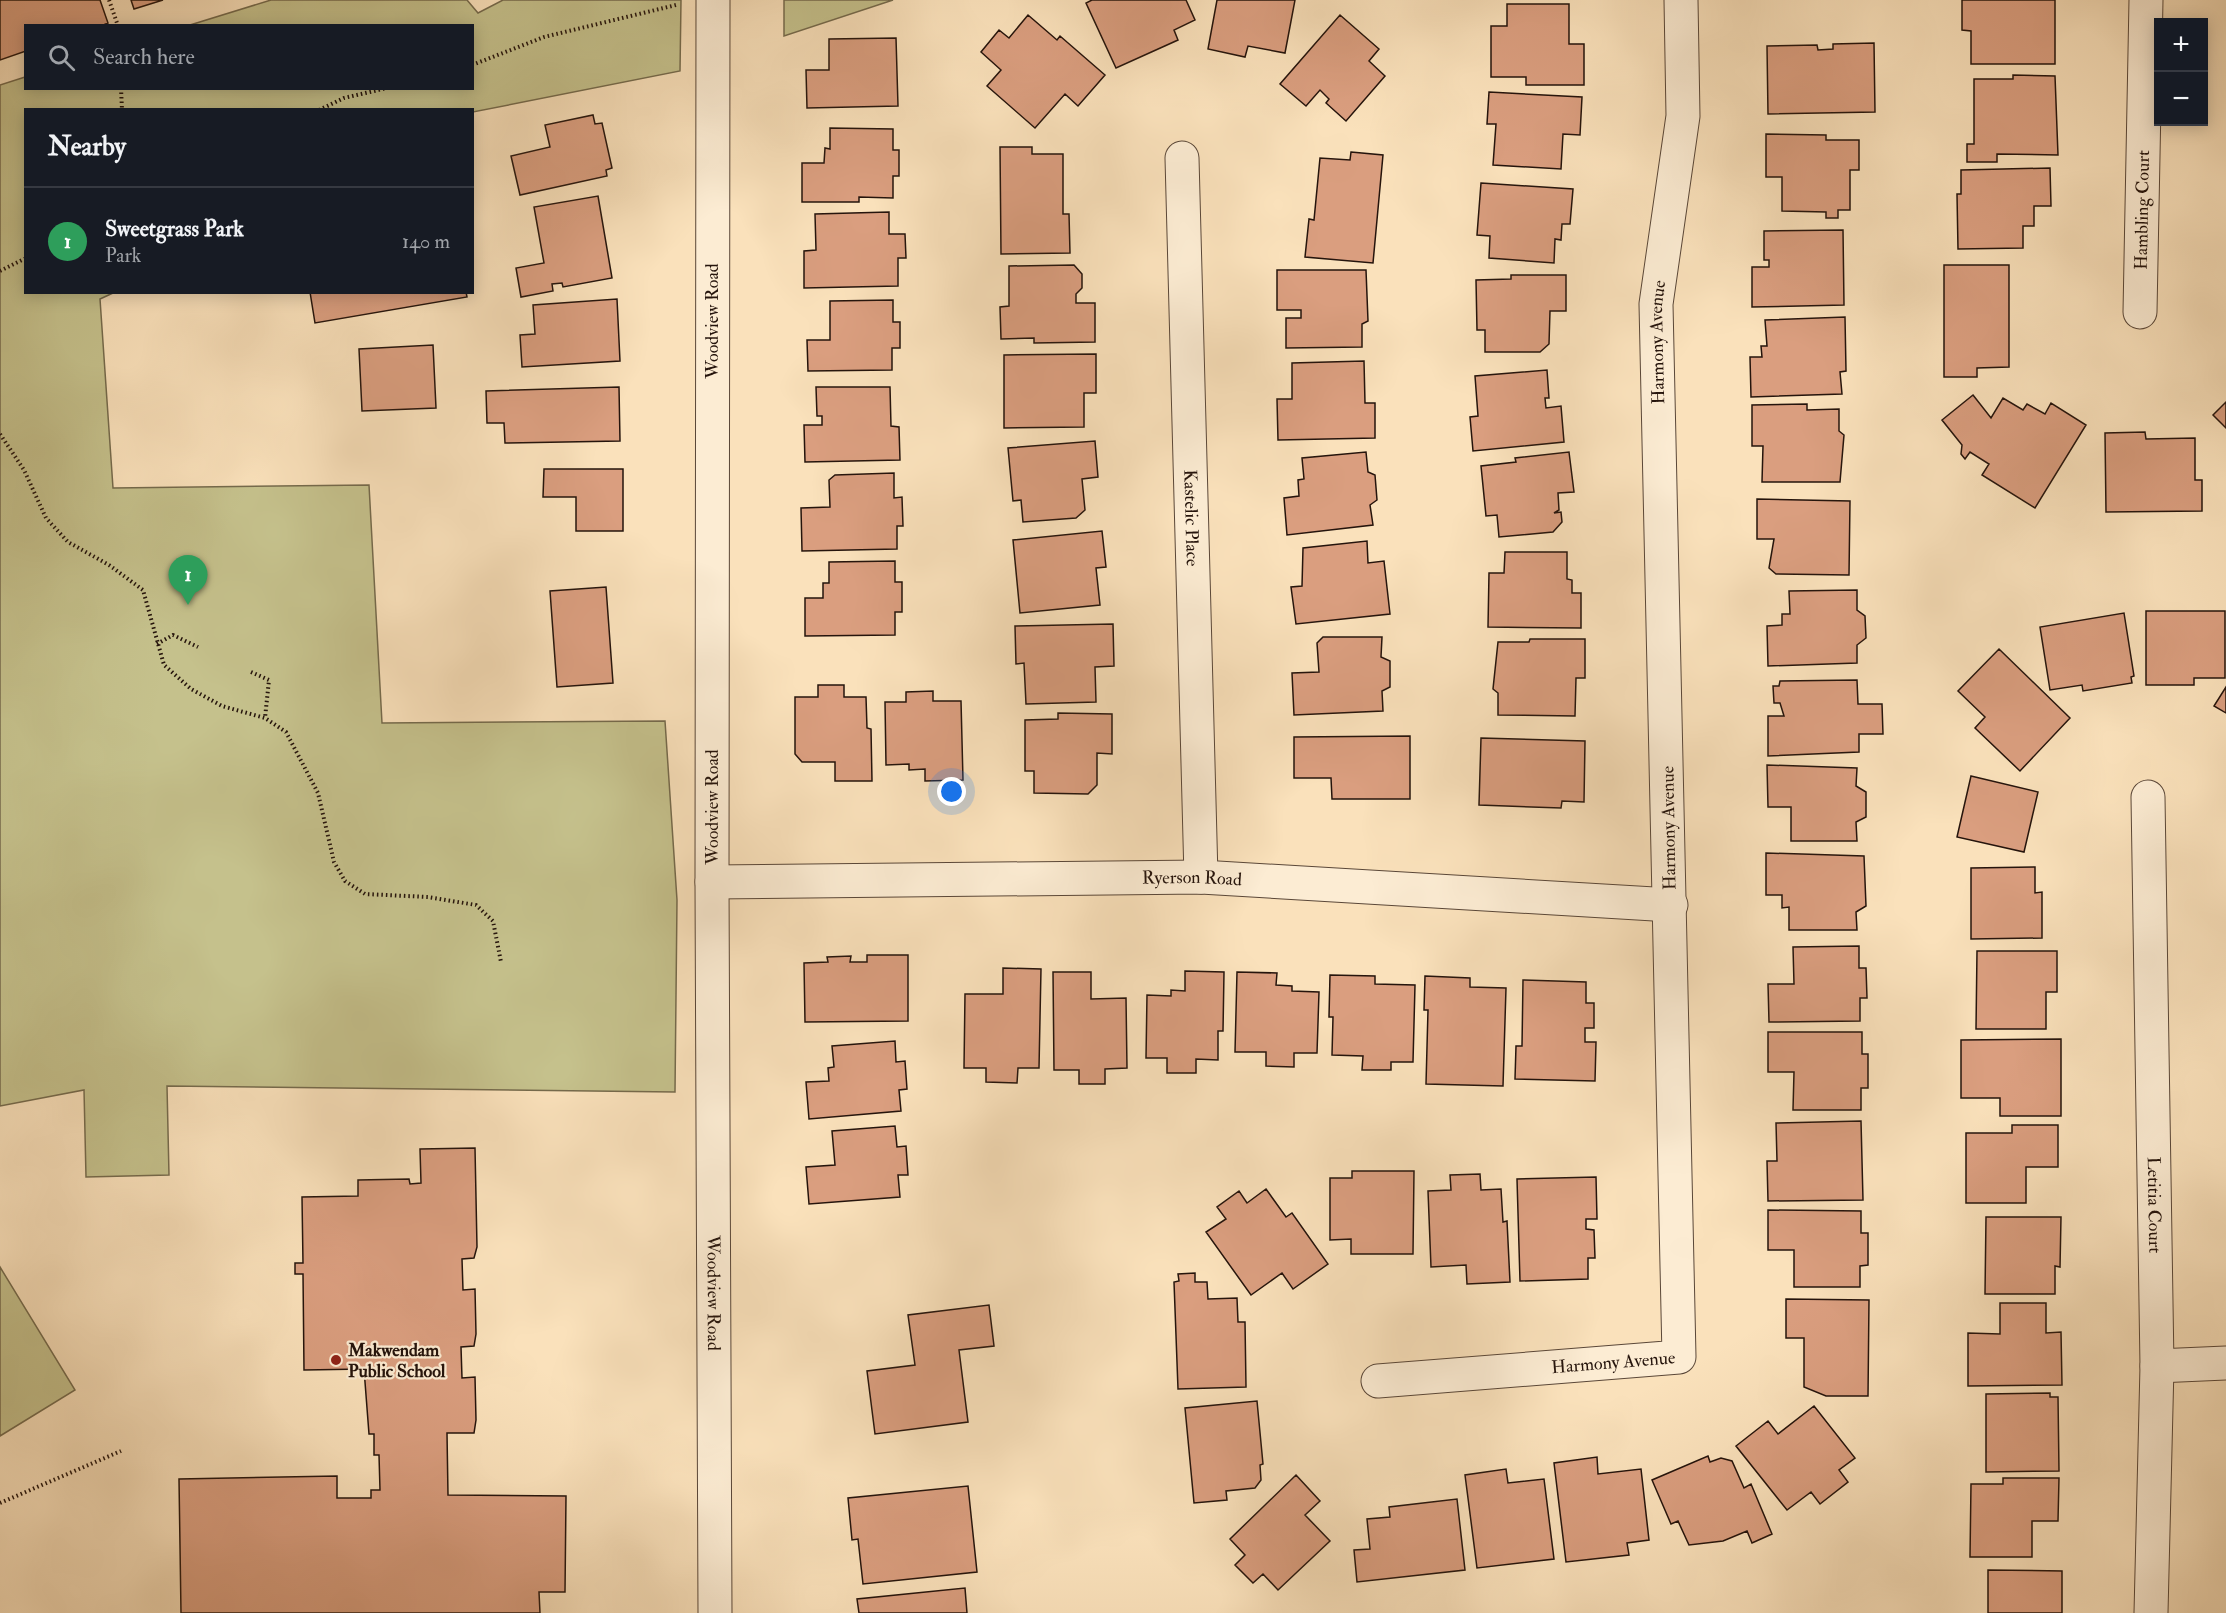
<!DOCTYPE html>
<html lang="en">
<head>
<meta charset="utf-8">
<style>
  body { margin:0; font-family:"IM FELL Double Pica",serif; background:#242831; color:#f1f3f6 }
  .controls { position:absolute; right:18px; top:18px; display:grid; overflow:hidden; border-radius:0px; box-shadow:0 3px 15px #0003 }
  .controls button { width:54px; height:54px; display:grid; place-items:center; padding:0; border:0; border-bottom:2px solid #363941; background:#171b24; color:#f1f3f6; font:30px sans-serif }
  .you { position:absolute; left:952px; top:792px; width:21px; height:21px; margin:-15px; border:4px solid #fff; border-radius:50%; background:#1a73e8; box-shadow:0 0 0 9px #1a73e833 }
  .badge { display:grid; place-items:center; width:39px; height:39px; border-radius:50%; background:#c59692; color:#fff; font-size:20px; font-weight:700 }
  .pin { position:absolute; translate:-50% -50px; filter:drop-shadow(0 2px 3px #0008) }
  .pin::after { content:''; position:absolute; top:32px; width:21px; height:18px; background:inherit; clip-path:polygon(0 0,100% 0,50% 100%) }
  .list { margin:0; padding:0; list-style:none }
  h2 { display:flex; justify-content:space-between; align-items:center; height:78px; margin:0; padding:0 24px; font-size:26px }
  h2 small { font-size:20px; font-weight:400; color:#9ea1a6 }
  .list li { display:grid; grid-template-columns:39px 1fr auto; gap:18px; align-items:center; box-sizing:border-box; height:108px; padding:0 24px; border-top:2px solid #363941 }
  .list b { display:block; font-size:22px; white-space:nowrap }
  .list p { margin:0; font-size:20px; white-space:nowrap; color:#9ea1a6 }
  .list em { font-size:20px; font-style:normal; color:#9ea1a6 }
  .icon { flex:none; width:33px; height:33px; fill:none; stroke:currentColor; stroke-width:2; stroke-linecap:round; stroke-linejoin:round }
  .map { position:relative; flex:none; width:2226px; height:1613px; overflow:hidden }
  .search { position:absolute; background:#171b24; box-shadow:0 3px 15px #0003; left:24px; top:24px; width:450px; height:66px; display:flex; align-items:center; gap:15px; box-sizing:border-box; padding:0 21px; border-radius:0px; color:#9ea1a6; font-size:22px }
  .panel { position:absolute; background:#171b24; box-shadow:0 3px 15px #0003; left:24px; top:108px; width:450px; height:186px; border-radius:0px }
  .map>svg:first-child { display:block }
</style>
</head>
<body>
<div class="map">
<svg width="2226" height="1613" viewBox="0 0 2226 1613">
  <rect width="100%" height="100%" fill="#fae1bb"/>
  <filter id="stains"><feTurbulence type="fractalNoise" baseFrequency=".00333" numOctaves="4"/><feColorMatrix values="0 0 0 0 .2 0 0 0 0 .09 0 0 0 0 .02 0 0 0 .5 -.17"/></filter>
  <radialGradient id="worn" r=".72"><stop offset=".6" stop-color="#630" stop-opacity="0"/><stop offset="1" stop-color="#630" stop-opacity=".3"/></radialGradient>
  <path fill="#c5c18c" stroke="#756a4c" stroke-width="1.5" d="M271 0H467L478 13 503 0H681L680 71 473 112 472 110H26V292L113 293 100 299 113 488 369 485 382 723 665 721 677 900 675 1092 167 1086 169 1175 86 1177 84 1090 0 1106V85L25 77 26 88H472V26L190 25Z
    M784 0H893L784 36Z
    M0 1267 75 1390 0 1436Z"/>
  <path fill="#da9e7f" stroke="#25140c" stroke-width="1.5" d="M0 0H100L108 23 101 26H26V51L0 60Z
    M131 0H163L134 9Z
    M1092 0H1186L1195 20 1174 30 1178 40 1116 68 1086 3Z
    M1217 0H1295L1285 53 1248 46 1245 57 1208 49Z
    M1962 0H2055V64H1971V31L1962 30Z
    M1507 4H1569V44H1584V85H1526V77H1491V26H1507Z
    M1028 15 1057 40 1060 36 1105 75 1078 106 1065 94 1035 128 987 86 1001 70 981 52 999 30 1009 38Z
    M1340 15 1379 49 1369 61 1385 76 1346 121 1326 103 1329 99 1320 90 1306 106 1280 84Z
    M896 38 898 106 807 108 806 70H829V39Z
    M1874 43 1875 112 1768 114 1767 46 1817 45 1818 50 1833 49V44Z
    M2013 75 2055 76 2058 155 1997 154V162H1967V144H1974V79H2013Z
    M1489 92 1582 97 1580 135 1563 134 1561 169 1493 165 1496 124H1487Z
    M593 115 595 124 602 123 612 168 606 170 607 176 520 195 511 156 550 147 545 125Z
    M830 128 893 129V150H899V176H893V198L859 197V202H802V163H824L825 148 830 149Z
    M1766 134 1826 135V140H1859V170H1850V210H1838V218H1826V212L1782 211V177H1766Z
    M1000 147H1032V154H1063V214H1069L1070 253 1001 254Z
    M1351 152 1383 155 1373 263 1305 257 1309 219 1314 220 1320 158 1350 160Z
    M2050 168 2051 206H2034V226H2023V248L1958 249 1957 194H1961V170Z
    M1481 183 1573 189 1570 224H1562L1561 240 1555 239 1554 263 1489 258 1490 236 1477 235Z
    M598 196 612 278 563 287 562 283 552 284 553 291 521 297 516 268 544 263 534 207Z
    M889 212V234H905L906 258H898V286L804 288V251L816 250 815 214Z
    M1843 230 1844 305 1752 307V267H1769V260H1764V231Z
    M1074 265 1082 274V288L1076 294V303H1095V342L1034 343V338L1001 339 1000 307 1009 306V266Z
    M1944 265H2009V367L1977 368V377H1944Z
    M1277 270H1366L1368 321 1362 324V347L1286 348V318H1301V310H1277Z
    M1511 275H1566V311H1550L1549 344 1540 352H1485V330H1477L1476 280 1511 279Z
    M310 292H466L467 297 315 323Z
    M617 299 620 361 522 367 520 335 535 334 533 305Z
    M893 300V322H900V348H892V370L808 371 807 340H830V301Z
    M1845 317 1846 371 1840 372 1842 394 1751 397 1750 357H1762L1761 346H1767L1765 320Z
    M433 345 436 408 362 411 359 349Z
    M1096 354V393H1084V427L1004 428V355Z
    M1364 361 1365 403H1375V438L1278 440 1277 399H1292V363Z
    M1547 370 1549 398H1545L1546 408 1561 406 1564 442 1473 451 1470 417 1478 416 1475 376Z
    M619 387 620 441 505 443 504 423H487L486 391Z
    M816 387H890L891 426 899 427 900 460 805 462 804 425H822V416H817Z
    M1973 395 1991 418 2003 398 2023 410 2027 404 2045 414 2051 403 2086 425 2035 508 1982 475 1989 464 1970 452 1965 459 1961 454 1962 445 1942 420Z
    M2226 402V428L2213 415Z
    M1807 404V410L1839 409V431L1844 435 1840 482H1762L1763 446H1752V405Z
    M2145 432 2146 439 2195 438V480H2202V511L2106 512 2105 433Z
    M1095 441 1098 477 1082 479 1085 510 1076 518 1023 522 1021 500 1013 501 1008 448Z
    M1366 452 1368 472 1375 475 1377 500 1370 505 1373 525 1287 535 1284 498 1299 496 1298 480 1304 479 1302 458Z
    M1569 452 1574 492 1558 493 1559 510 1554 513 1561 512 1562 522 1553 532 1499 537 1497 515 1486 516 1481 466 1516 462 1515 458Z
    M544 469H623V531H576V497H543Z
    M894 473V498L902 497 903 526H897V549L802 551 801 508 830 507 829 480 835 475Z
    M1757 499 1850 501 1849 575 1776 574 1769 568 1774 539H1757Z
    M1102 531 1106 567 1096 568 1100 605 1020 613 1013 540Z
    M1367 541 1368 563 1384 561 1390 614 1296 624 1291 587 1302 586 1303 548Z
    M1505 552H1567V579L1572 580V593H1581V628L1488 627 1489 573H1504Z
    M895 561V582H902V612H895V635L805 636V598H823V583H829V562Z
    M606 587 613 683 557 687 550 591Z
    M1857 590V610L1865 616 1866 638 1857 645V663L1768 666 1767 626 1782 625V614H1790L1789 591Z
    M2146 611H2225V678H2194V685H2146Z
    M2124 613 2134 676 2131 677 2132 683 2083 691 2082 685 2050 690 2040 627Z
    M1113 624 1114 666 1095 667 1096 702 1026 704 1024 663 1016 664 1015 626Z
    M1323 637H1382L1381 657 1390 661V687L1382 691 1383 711 1294 715 1292 673 1319 672 1317 643Z
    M1530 639H1585V678H1576L1575 716 1498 715V693L1493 689 1498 642H1529Z
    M1999 649 2070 718 2020 771 1975 728 1985 717 1958 691Z
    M1857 680 1858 704H1882L1883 734H1859V752L1768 756V716H1784L1780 703H1774L1773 686H1779L1780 681Z
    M818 685H844V697H866L867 728 871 729 872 781H835V762H802L795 754V697H818Z
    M2226 687V713L2214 706Z
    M933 691V701H961L963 780 925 781V769L909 770V764L886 765 885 702H906V692Z
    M1058 713 1112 714V754L1097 753V785L1088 794 1034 793V771H1025V720L1058 719Z
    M1410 736V799H1332L1331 778H1294V737Z
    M1481 738 1585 741 1584 802 1562 801 1561 808 1479 805Z
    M1767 765 1857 768 1856 786 1866 792V817L1856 822 1857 841H1791V807H1768Z
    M1971 776 2038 792 2024 852 1957 837Z
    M1766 853 1864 856 1866 906 1856 912 1857 930H1789V907L1782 908V895H1766Z
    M2035 867V893L2042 892V938L1971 939V868Z
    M1859 946V968H1866L1867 998H1860V1021L1769 1022 1768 984H1794L1793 947Z
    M1977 951H2057V992H2046V1029H1976Z
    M867 955H908V1021L805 1022 804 963 828 962 827 957 851 956 850 962H867Z
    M1003 968 1041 969 1039 1068H1018L1017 1083 986 1082V1068H964L965 994H1003Z
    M1185 971 1224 972 1223 1031H1218V1060L1196 1059V1073H1167V1058H1146L1147 995 1171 996V990L1185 991Z
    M1053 972H1091V999L1126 998 1127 1068 1105 1069V1084H1079V1070H1054Z
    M1237 972 1277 973 1276 985 1292 986V991L1319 992 1317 1053H1294V1067L1266 1066V1052H1235Z
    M1330 975 1375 976V984L1415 985 1413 1062H1391V1070H1362L1363 1056 1332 1055 1333 1017H1329Z
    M1425 976 1470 978V987L1506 988 1503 1086 1426 1084 1428 1010H1424Z
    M1523 980 1586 982V1003H1594V1028H1585V1042H1596L1595 1081 1515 1079 1516 1046H1522Z
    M1768 1032H1862V1054H1868V1088H1861V1110H1793L1794 1072H1768Z
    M2061 1039V1116H2000V1098H1961V1040Z
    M895 1041 896 1062 905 1061 907 1089 899 1090 901 1111 809 1119 806 1082 829 1081 828 1068 834 1067 832 1046Z
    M1861 1121 1863 1200 1768 1201 1767 1161H1777L1776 1123Z
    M2012 1125H2058V1167H2026V1203H1966V1133H2012Z
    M895 1126 897 1147 906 1146 908 1175H898L900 1197 809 1204 806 1167 835 1165 832 1131Z
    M475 1148 477 1247 474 1258 462 1259 463 1290 475 1289 476 1334 474 1346 461 1347 462 1378 475 1377 476 1420 474 1433H447L448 1495 566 1496 565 1592H539L540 1613H181L179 1479 337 1476V1498H371V1490H380L379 1455H374V1434H369L364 1369 304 1370 303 1274H295V1263H303L302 1197 358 1196V1180L409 1179 410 1184 421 1183 420 1149Z
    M1352 1171H1414L1413 1254H1351V1239L1330 1240V1178H1352Z
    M1480 1174 1481 1190 1501 1189 1503 1222 1507 1221 1510 1282 1467 1284 1466 1265 1431 1267 1428 1191 1451 1190 1450 1175Z
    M1596 1177 1597 1219H1586V1229L1594 1230 1595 1258H1588V1279L1520 1281 1517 1179Z
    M1266 1189 1286 1217 1292 1213 1328 1264 1293 1289 1282 1273 1251 1295 1206 1232 1226 1219 1217 1207 1239 1191 1247 1203Z
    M1768 1210 1861 1211V1233H1868V1265L1860 1266V1287H1794V1250H1768Z
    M1986 1217H2061L2060 1267 2055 1266V1294H1985Z
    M1195 1273V1282H1207L1208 1299 1237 1298 1238 1322H1245L1246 1387 1178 1389 1174 1282 1179 1281 1178 1274Z
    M1786 1299 1869 1300 1868 1396H1826L1804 1387V1338H1786Z
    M2000 1303H2046V1333L2061 1332 2062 1385 1968 1386V1333L2000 1334Z
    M989 1305 994 1346 959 1350 968 1422 875 1434 867 1371 915 1365 908 1315Z
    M2050 1393V1397H2058L2059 1471 1986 1472V1394Z
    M1257 1401 1263 1464 1260 1465 1261 1480 1255 1488 1226 1491 1227 1500 1194 1503 1185 1408Z
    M1814 1406 1855 1458 1839 1470 1848 1482 1820 1504 1811 1492 1787 1510 1736 1446 1768 1421 1778 1434Z
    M1708 1456 1710 1462 1721 1458 1732 1461 1744 1488 1751 1484 1772 1534 1752 1543 1747 1531 1723 1541 1689 1545 1678 1521 1671 1524 1652 1480Z
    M1597 1457 1598 1474 1641 1469 1649 1540 1627 1543 1629 1555 1566 1562 1554 1463Z
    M1506 1469 1508 1483 1544 1479 1554 1559 1477 1568 1465 1475Z
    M1296 1475 1320 1501 1305 1515 1330 1541 1278 1590 1263 1574 1253 1583 1235 1565 1245 1555 1230 1539Z
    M2003 1478H2059L2058 1521H2032V1557H1970L1971 1484H2003Z
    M968 1486 977 1572 863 1584 858 1539 852 1540 848 1498Z
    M1457 1499 1465 1570 1357 1582 1354 1550 1370 1549 1367 1519 1390 1517 1389 1507Z
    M1988 1570 2062 1571V1613H1988Z
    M965 1588 967 1613H859L857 1599Z"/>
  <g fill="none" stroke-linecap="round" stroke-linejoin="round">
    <defs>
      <g id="street">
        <path id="s1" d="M713 0 712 882 715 1613"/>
        <path id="s2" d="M1182 158 1201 877"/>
        <path id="s3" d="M2140 312 2146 0"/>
        <path id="s4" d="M2148 797 2157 1366 2151 1613"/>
        <path id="s5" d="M712 882 1201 877 1671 905"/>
        <path d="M2157 1366 2226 1363"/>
        <path id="s6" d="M1378 1381 1679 1357 1656 304 1683 116 1681 0"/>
      </g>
    </defs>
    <use href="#street" stroke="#5a4738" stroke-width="35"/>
    <path stroke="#25140c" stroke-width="4" stroke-dasharray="1.5 3" stroke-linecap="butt" d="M109 0 118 26
      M472 65 544 37 676 5
      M121 88 122 110
      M319 110 344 98 387 88
      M0 271 26 258
      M0 434 24 470 46 518 68 542 109 565 143 590 164 665 191 689 222 706 265 718 286 732 318 793 334 862 345 881 365 894 428 897 476 905 493 921 501 962
      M157 644 173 635 198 647
      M251 672 269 680 265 718
      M0 1503 121 1451"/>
    <use href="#street" stroke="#fcecd3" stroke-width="33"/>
  </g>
  <circle fill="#8f2418" stroke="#fcecd3" stroke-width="2" cx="336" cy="1360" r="6"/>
  <g text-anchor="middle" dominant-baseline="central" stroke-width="4.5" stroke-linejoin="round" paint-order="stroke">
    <g font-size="18" fill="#25140c" stroke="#fcecd3">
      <text stroke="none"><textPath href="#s3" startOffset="102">Hambling Court</textPath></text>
      <text transform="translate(712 321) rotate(-90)">Woodview Road</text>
      <text stroke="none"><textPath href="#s6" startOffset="1317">Harmony Avenue</textPath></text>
      <text stroke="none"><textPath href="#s2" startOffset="360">Kastelic Place</textPath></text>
      <text transform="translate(712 807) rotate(-90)">Woodview Road</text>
      <text transform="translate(1669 828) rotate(-91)">Harmony Avenue</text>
      <text stroke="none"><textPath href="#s5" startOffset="480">Ryerson Road</textPath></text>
      <text stroke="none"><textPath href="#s4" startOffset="408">Letitia Court</textPath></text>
      <text stroke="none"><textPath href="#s1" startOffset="1293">Woodview Road</textPath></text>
      <text stroke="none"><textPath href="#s6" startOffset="236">Harmony Avenue</textPath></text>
    </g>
    <g font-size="18" font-weight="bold" fill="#25140c" stroke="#fcecd3" text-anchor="start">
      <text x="348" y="1350">Makwendam<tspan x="348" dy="21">Public School</tspan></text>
    </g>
  </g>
  <rect width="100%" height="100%" filter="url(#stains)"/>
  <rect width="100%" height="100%" fill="url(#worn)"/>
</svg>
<div class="controls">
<button>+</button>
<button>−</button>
</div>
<div class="you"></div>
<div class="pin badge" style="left:188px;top:605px;background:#2e9e5b">1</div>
<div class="search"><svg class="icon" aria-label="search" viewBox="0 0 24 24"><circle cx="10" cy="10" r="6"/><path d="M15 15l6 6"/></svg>Search here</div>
<section class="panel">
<h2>Nearby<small></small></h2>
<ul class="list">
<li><span class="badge" style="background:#2e9e5b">1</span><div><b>Sweetgrass Park</b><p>Park</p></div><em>140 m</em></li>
</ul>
</section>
</div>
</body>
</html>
